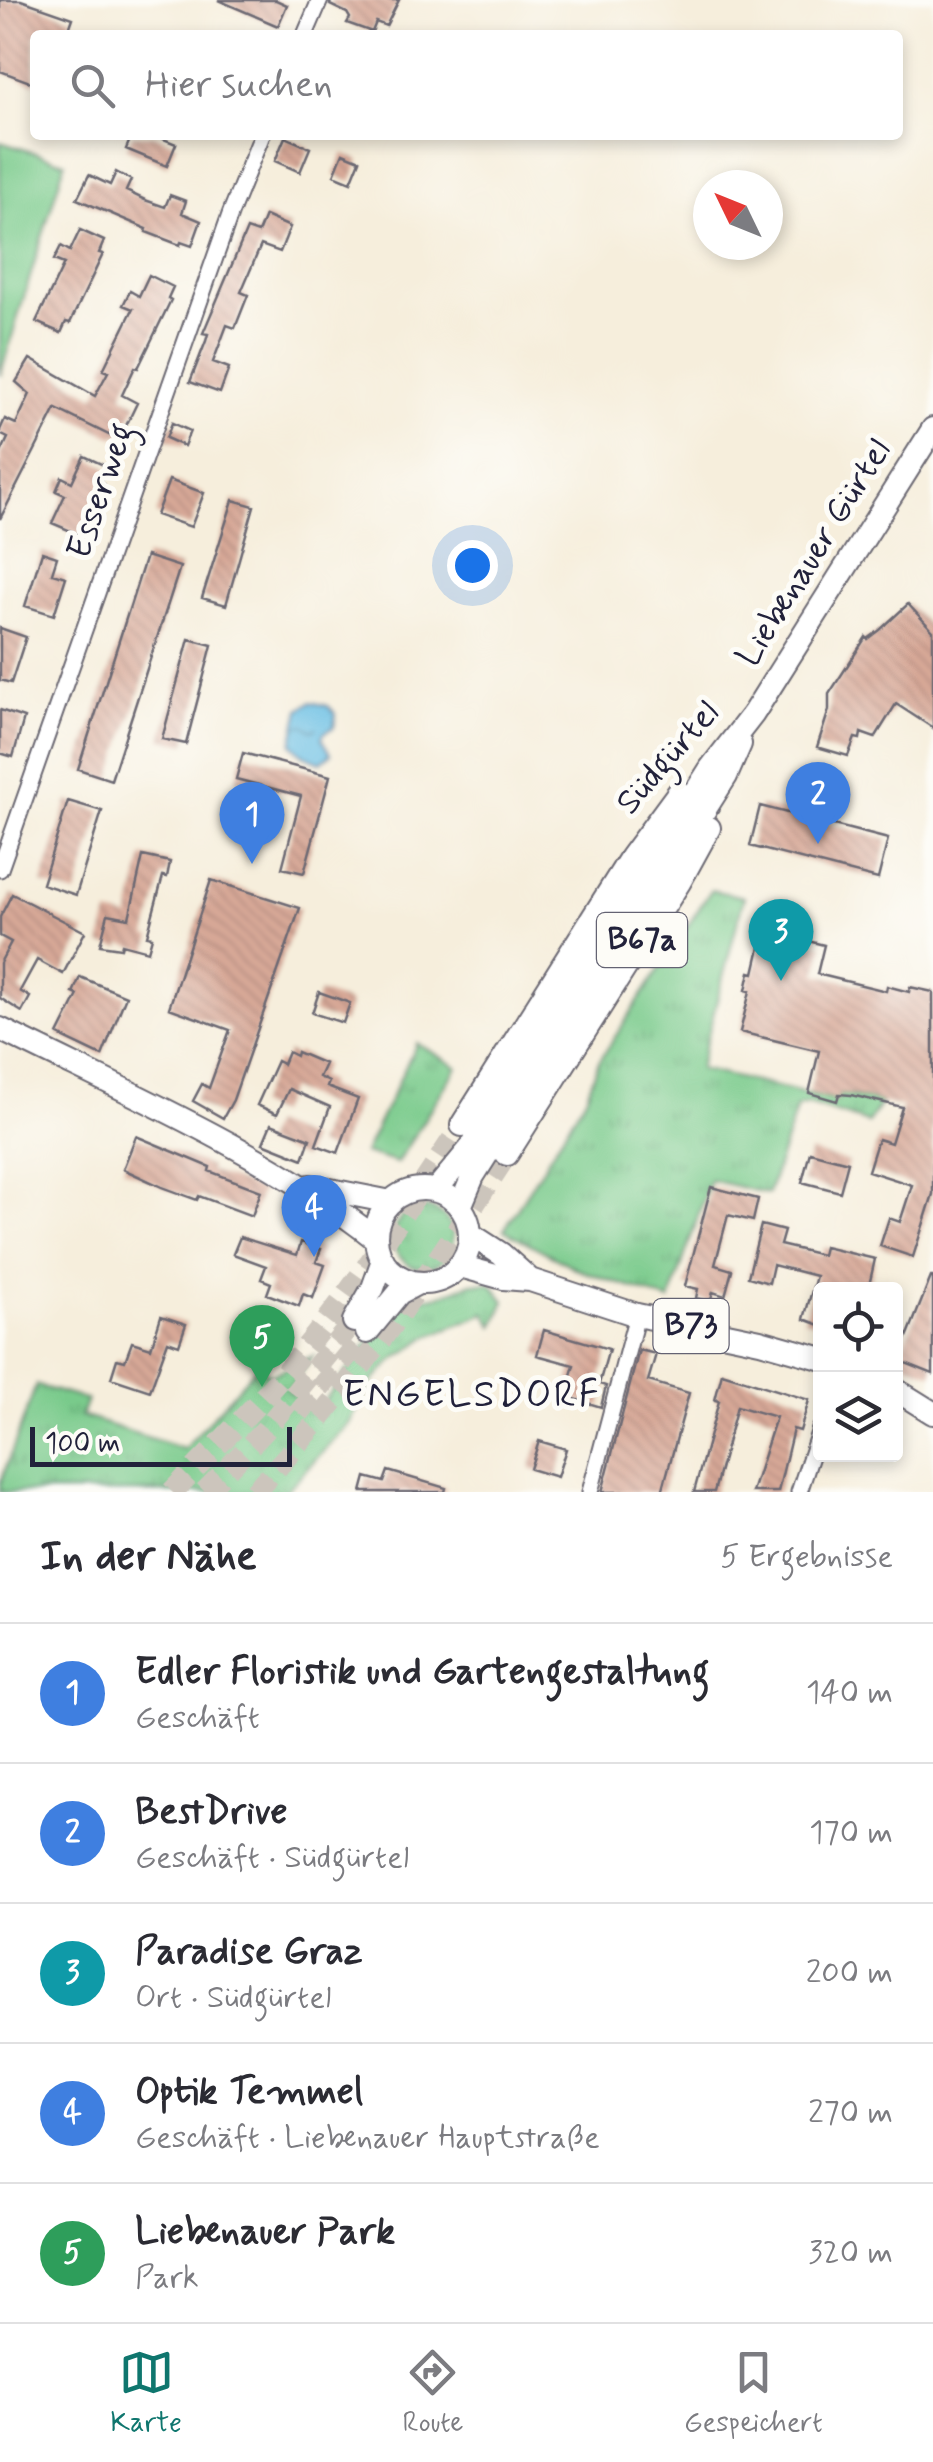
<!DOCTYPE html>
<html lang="de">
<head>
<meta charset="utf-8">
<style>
  body { margin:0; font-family:Mynerve,sans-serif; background:#f2f2f3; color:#2b2b33 }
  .controls { position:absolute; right:30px; bottom:30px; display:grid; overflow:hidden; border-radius:10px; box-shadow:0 5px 15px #0003 }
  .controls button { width:90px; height:90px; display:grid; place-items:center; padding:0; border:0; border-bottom:2px solid #e1e1e2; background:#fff; color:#2b2b33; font:50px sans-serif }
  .compass { position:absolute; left:693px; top:170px; width:90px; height:90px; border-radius:50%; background:#fff; box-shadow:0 5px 15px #0003; rotate:313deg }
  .scale { position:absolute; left:30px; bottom:25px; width:262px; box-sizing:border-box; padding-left:10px; border:5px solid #22223b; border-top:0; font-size:28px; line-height:35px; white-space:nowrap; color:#22223b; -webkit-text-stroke:8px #fdfcf7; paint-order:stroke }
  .you { position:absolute; left:472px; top:565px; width:35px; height:35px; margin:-25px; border:8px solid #fff; border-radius:50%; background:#1a73e8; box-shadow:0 0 0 15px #1a73e833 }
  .badge { display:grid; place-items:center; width:65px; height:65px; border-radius:50%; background:#0f766e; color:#fff; font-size:32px; font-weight:700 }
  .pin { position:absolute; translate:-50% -82px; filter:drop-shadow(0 2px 5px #0008) }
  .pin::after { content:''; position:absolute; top:52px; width:35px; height:30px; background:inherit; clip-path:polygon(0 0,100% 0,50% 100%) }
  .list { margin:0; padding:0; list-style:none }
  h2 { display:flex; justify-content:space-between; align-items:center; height:130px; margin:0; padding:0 40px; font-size:42px }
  h2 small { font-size:32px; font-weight:400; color:#7c7c81 }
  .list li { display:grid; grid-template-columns:65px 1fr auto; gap:30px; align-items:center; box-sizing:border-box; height:140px; padding:0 40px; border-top:2px solid #e1e1e2 }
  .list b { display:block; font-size:38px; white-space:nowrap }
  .list p { margin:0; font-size:32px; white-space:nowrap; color:#7c7c81 }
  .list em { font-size:32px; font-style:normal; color:#7c7c81 }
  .icon { flex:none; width:55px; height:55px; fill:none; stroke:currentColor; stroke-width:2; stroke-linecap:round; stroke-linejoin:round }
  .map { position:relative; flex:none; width:933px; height:1492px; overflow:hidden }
  .search { position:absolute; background:#fff; box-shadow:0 5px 15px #0003; left:30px; right:30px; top:30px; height:110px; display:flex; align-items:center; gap:25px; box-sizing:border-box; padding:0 35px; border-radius:10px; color:#7c7c81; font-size:38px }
  .sheet { height:830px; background:#fff }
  nav { display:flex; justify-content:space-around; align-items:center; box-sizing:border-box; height:140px; border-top:2px solid #e1e1e2; background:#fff; font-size:28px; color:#7c7c81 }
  nav a { display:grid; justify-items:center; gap:5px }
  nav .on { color:#0f766e }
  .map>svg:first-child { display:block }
</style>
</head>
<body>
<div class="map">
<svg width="933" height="1492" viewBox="0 0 933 1492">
  <defs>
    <pattern id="grass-tufts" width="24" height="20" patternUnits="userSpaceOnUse" patternTransform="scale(2.5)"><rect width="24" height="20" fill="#79ca8b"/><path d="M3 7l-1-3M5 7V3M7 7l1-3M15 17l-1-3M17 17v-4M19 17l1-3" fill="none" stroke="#68ad79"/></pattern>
    <pattern id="water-ripples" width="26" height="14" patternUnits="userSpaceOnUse" patternTransform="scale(2.5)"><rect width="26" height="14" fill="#66bde3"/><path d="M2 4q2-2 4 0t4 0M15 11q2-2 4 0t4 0" fill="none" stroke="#5499b9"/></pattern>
    <pattern id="building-back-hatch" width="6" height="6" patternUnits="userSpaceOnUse" patternTransform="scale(2.5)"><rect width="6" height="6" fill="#d7a897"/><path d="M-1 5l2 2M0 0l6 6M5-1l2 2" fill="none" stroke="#b89083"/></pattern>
  </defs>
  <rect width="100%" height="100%" fill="#fdfcf7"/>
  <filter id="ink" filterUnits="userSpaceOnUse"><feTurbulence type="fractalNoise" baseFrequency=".01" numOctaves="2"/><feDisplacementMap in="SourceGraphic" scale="20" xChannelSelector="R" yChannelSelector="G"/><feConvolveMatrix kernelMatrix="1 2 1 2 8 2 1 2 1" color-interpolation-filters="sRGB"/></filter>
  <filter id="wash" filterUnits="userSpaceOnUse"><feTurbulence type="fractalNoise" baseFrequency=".0048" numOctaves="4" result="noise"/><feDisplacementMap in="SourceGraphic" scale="40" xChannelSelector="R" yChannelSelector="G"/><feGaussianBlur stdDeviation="2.25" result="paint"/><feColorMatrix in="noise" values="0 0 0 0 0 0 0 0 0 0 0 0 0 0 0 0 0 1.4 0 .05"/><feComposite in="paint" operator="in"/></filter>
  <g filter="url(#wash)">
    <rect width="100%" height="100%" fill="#f6eedc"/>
    <path fill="url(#grass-tufts)" stroke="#4e7663" stroke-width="2.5" d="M711 890 744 897 699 1069 837 1101 839 1094 882 1102 868 1123 808 1104 797 1107 768 1194 710 1180 670 1301 579 1270 504 1230 587 1095 598 1063Z
      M417 1043 457 1067 397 1163 364 1153Z
      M393 1238a30 30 0 1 1 60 0a30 30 0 1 1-60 0Z
      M471 1283H491L505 1301 494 1326 485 1313 427 1337 394 1360 374 1380 349 1424 285 1492H0V1484L36 1385 87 1400 81 1416 184 1449 258 1365 270 1375 313 1356 288 1390 315 1413 377 1331 409 1299 438 1296Z"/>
    <path fill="#79ca8b" stroke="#4e7663" stroke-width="2.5" d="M0 142 65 162 0 376Z"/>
    <path fill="url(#water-ripples)" stroke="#44708f" stroke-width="2.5" d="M311 702 328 706 336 714 334 727 324 733 322 738 331 754 321 762 303 755 292 744 300 709Z"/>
    <g id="blocks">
      <path fill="url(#building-back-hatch)" d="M0 0H21L73 18 67 35H35V84L0 71Z
        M218 0H276L287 5 278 26Z
        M331 0H399L386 26 376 22 372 32 347 23 350 18 347 13 330 5Z
        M132 135H154L176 144 167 166 126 149Z
        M285 137 310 148 300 172 275 161Z
        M343 153 360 160 351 182 334 175Z
        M116 172 131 180 126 191 145 200 165 207 170 195 186 201 182 213 201 221 192 246 181 242 180 245 146 232 147 229 77 199 89 175 110 185Z
        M265 216 290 227 280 252 261 245 241 292 248 295 235 328 227 325 213 362 229 368 220 393 190 382 206 341 208 334 203 333 247 229 258 233Z
        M80 230 104 241 99 253 103 254 70 323 66 322 61 333 36 322 64 264 54 260 61 246 70 251Z
        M149 275 173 287 168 298 171 300 138 368 135 367 122 395 137 403 121 436 117 434 115 438 56 409 0 519V455L8 438 0 434V430L5 419 16 424 30 394 16 382 30 359 95 396 108 372 103 370 133 309 123 305 130 291 139 296Z
        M172 423 190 431 184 446 166 438Z
        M84 456 108 467 101 483 104 484 80 535 52 523 65 495 56 491 62 477 72 482Z
        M169 480 204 493 191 527 156 515Z
        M233 500 254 506 226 605 202 598Z
        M42 552 57 557 52 573 66 577 54 615 25 606Z
        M146 556 180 567 111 780 78 769Z
        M908 604 933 631V728L896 704 875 738 861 733 860 739 855 738 848 756 817 747 829 710V694L866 637 868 639 880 630Z
        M0 628 26 637 11 683 0 680Z
        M189 639 212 645 186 744 162 739Z
        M0 710 24 718 13 757 0 753Z
        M243 753 330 776 304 873 282 868 301 796 236 779Z
        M68 801 102 811 76 895 42 884Z
        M760 806 888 839 878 879 750 846Z
        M143 856 170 862 167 877 163 876 147 936 152 937 148 951 122 944 121 948 100 945 108 914 129 918Z
        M211 880 300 908 233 1100 223 1118 193 1101 202 1084 209 1088 230 1030 169 1008Z
        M12 894 85 932 63 974 37 960 20 991 30 997 22 1012 0 998V963L11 942 0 936V917Z
        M764 930 824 945 817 974 886 991 887 986 909 992 910 987 933 992V1194L913 1257 880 1246 889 1218 900 1222 912 1185 868 1171 878 1139 891 1143 902 1107 851 1095 839 1094 837 1101 809 1093 819 1051 740 1032 750 991 746 990 750 972 754 973Z
        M80 977 126 996 102 1056 58 1035 78 995 73 993Z
        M319 992 350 1003 343 1023 312 1013Z
        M288 1052 296 1056 297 1052 325 1064 319 1077 329 1082 327 1087 358 1099 338 1153 316 1145 330 1107 289 1089 277 1114 257 1105 277 1061 283 1064Z
        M271 1124 310 1139 303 1159 263 1143Z
        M136 1136 210 1167 209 1171 261 1191 252 1216 199 1196 197 1200 162 1187 123 1169Z
        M810 1152 848 1162 840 1192 802 1182Z
        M711 1187 758 1199 753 1221 728 1215 715 1265 732 1270 725 1296 713 1292 710 1302 696 1298 698 1289 685 1286Z
        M761 1225 784 1231 780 1245 822 1255 824 1247 875 1259 868 1290H820V1325L804 1319 816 1276 773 1265 769 1283 748 1277Z
        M240 1237 297 1255 301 1242 321 1249 316 1262 325 1265 313 1298 303 1294 299 1306 267 1294 271 1283 261 1279 266 1266 233 1254Z
        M931 1277H933V1374L898 1360Z
        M253 1308 269 1316 265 1330 251 1323Z
        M161 1316 186 1324 179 1345 168 1341 150 1391 111 1378 117 1359 125 1361 132 1342 151 1348Z
        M544 1330 609 1349 599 1384 606 1386 601 1407 565 1396 574 1365 537 1355Z
        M639 1350 656 1354 648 1381 689 1393 662 1492H602Z
        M722 1373 809 1400 800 1431 793 1429 778 1492H752L776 1417 737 1406 714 1492H694L719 1401 715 1400Z
        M539 1441 566 1449 557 1477 530 1469Z
        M388 1471 446 1488 445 1492H362L366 1477 384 1482Z"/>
    </g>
  </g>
  <g filter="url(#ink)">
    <use href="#blocks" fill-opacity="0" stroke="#6c6973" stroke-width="2.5"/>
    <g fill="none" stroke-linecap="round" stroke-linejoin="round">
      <path stroke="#ccc5bc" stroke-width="22" stroke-dasharray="22 11" stroke-linecap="butt" d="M299 1413 367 1332
        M172 1492C217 1446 262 1401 303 1351 361 1280 411 1202 462 1125
        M205 1492 265 1430 354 1321
        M254 1492C352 1390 430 1273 507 1154"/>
      <defs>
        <path id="street" d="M305 35 320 0
          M0 869 231 212 262 135
          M590 1492 637 1315
          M799 1492 820 1429"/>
        <path id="primary" d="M0 1029C128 1093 263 1150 376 1239
          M462 1125 631 857 679 792
          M507 1154 680 881 709 828
          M310 1186 391 1202
          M376 1236a47 47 0 1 1 94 0a47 47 0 1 1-94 0Z
          M435 1191 470 1149 711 768 753 714 933 429
          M460 1207 473 1176 726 776 740 744
          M470 1234 501 1254 530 1280
          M460 1266 503 1278 530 1280 637 1315 760 1341 820 1358
          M354 1321 373 1288 383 1260
          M367 1332 399 1293 418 1283
          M896 1390 933 1413"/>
      </defs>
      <use href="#street" stroke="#6c6973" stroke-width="19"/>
      <use href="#primary" stroke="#6c6973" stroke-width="26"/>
      <use href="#street" stroke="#fff" stroke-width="15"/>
      <use href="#primary" stroke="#fff" stroke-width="22"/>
    </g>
  </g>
  <g text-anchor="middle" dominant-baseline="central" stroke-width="10" stroke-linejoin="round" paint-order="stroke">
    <g fill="#fdfcf7" stroke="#646373" stroke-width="2.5">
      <rect x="597" y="913" width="90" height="54" rx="8"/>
      <rect x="653.5" y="1299" width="75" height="54" rx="8"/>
    </g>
    <g font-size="32" font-weight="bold" fill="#22223b">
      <text x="642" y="940">B67a</text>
      <text x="691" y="1326">B73</text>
    </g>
    <g font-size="35" fill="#22223b" stroke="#fdfcf7">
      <text transform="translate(101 491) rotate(-71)">Esserweg</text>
      <text transform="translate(814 553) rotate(-58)">Liebenauer Gürtel</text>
      <text transform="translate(668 758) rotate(-49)">Südgürtel</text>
    </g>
    <g font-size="38" letter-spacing="2.5" fill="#22223b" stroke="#fdfcf7">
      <text x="472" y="1395">ENGELSDORF</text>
    </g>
  </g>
</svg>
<div class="controls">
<button><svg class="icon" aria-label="locate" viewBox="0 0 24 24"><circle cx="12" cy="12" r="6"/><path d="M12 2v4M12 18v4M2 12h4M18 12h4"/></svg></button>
<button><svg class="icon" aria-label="layers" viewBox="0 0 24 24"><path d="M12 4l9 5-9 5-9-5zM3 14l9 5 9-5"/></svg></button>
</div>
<svg class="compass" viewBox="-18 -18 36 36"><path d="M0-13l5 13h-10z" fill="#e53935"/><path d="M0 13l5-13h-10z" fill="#7c7c81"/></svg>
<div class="scale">100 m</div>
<div class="you"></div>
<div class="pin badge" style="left:252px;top:864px;background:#3f7fe0">1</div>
<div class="pin badge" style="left:818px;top:844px;background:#3f7fe0">2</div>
<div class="pin badge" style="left:781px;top:981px;background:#0f9aa8">3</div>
<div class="pin badge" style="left:314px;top:1257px;background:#3f7fe0">4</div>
<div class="pin badge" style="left:262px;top:1387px;background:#2e9e5b">5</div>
<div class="search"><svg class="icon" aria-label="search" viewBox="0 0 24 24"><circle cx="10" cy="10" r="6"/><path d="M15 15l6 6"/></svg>Hier suchen</div>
</div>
<section class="sheet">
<h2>In der Nähe<small>5 Ergebnisse</small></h2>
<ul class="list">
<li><span class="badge" style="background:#3f7fe0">1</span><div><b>Edler Floristik und Gartengestaltung</b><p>Geschäft</p></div><em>140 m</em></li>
<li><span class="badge" style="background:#3f7fe0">2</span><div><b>BestDrive</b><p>Geschäft · Südgürtel</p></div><em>170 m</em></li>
<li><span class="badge" style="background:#0f9aa8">3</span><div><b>Paradise Graz</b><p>Ort · Südgürtel</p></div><em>200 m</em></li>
<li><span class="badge" style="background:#3f7fe0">4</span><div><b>Optik Temmel</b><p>Geschäft · Liebenauer Hauptstraße</p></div><em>270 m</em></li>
<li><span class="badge" style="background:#2e9e5b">5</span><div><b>Liebenauer Park</b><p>Park</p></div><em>320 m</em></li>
</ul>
</section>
<nav>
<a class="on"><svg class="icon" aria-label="map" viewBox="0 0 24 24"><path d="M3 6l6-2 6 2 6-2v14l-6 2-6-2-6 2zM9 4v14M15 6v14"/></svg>Karte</a>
<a><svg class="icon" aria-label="directions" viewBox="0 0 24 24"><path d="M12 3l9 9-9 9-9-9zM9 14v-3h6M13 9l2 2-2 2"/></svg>Route</a>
<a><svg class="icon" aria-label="saved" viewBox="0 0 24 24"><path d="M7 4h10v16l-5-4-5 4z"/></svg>Gespeichert</a>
</nav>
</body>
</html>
